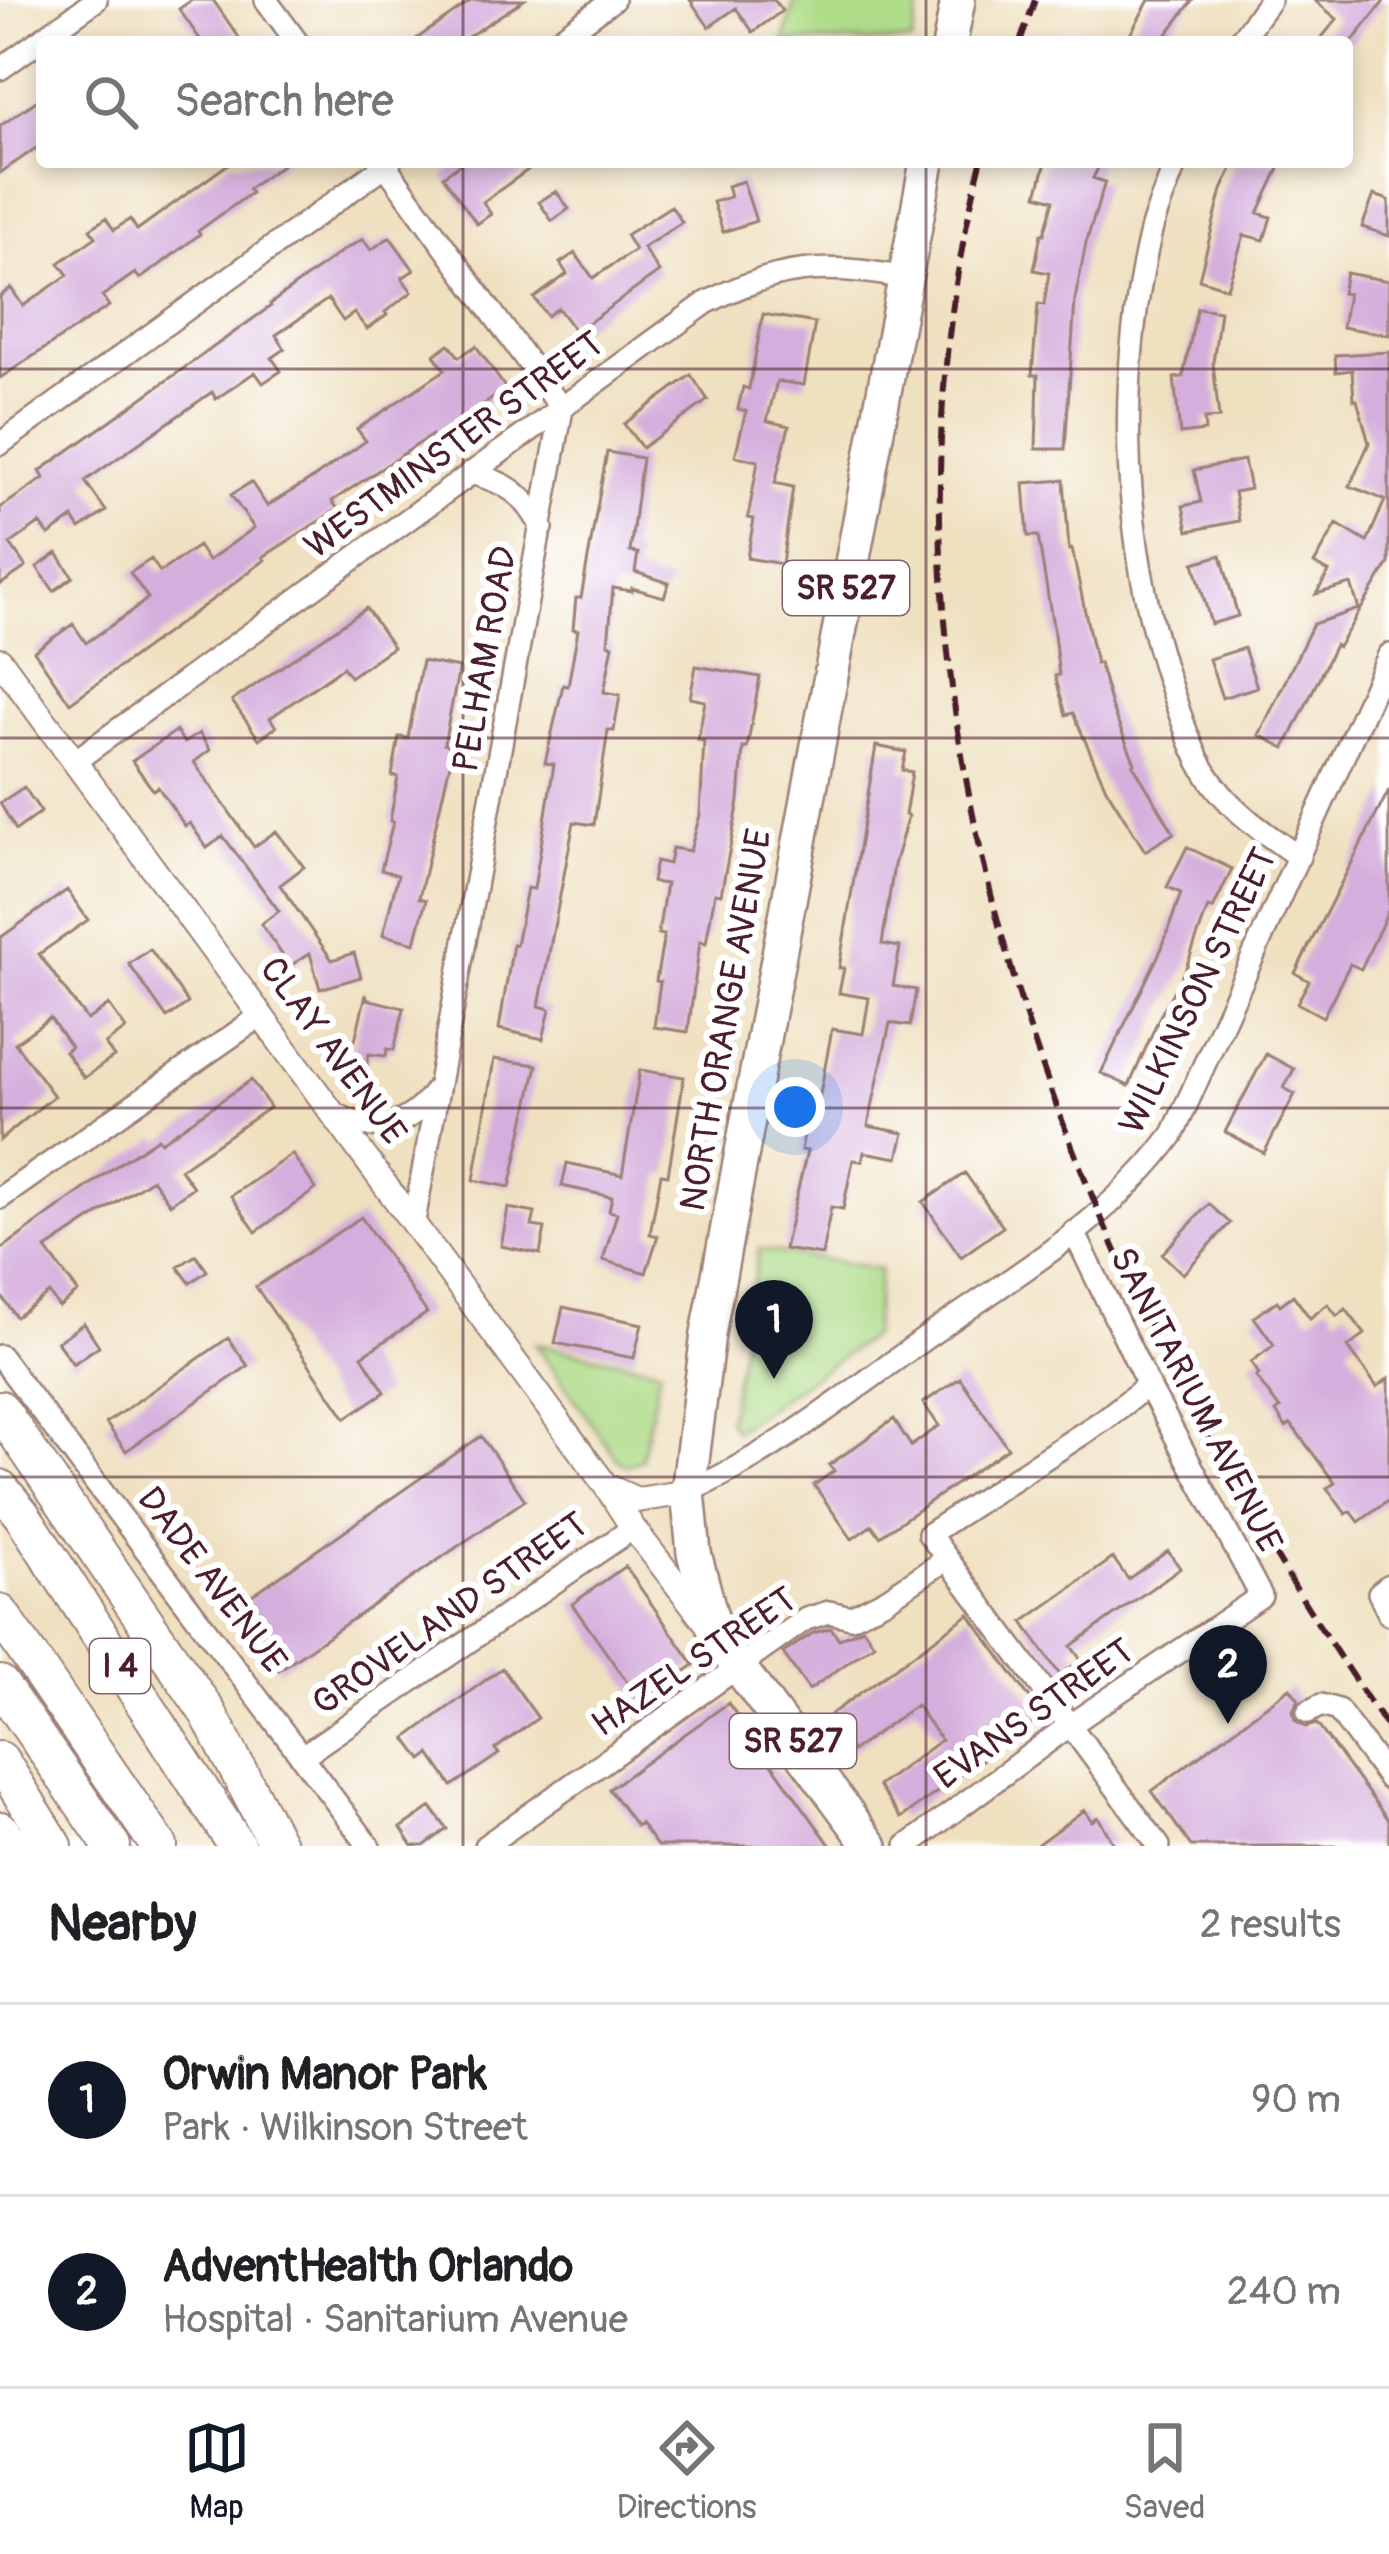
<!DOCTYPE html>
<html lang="en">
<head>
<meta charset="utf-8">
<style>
  body { margin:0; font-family:Pangolin,sans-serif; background:#f6f6f6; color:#202124 }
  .you { position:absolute; left:795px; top:1107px; width:42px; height:42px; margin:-30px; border:9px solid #fff; border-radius:50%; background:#1a73e8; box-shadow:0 0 0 18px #1a73e833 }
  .badge { display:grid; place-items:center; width:78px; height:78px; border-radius:50%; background:#111827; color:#fff; font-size:39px; font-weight:700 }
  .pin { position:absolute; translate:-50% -99px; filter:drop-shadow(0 3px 6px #0008) }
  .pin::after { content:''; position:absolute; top:63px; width:42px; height:36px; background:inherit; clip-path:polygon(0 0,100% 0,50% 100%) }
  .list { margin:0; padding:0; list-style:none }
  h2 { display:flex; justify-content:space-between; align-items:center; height:156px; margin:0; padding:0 48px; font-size:51px }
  h2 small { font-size:39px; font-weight:400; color:#757577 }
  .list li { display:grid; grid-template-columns:78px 1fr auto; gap:36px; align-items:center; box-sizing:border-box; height:192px; padding:0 48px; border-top:3px solid #e0e0e0 }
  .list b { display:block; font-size:45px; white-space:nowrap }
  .list p { margin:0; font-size:39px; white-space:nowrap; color:#757577 }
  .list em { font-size:39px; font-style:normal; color:#757577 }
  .icon { flex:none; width:66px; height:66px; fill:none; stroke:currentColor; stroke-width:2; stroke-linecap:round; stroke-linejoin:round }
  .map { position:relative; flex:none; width:1389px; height:1846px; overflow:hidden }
  .search { position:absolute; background:#fff; box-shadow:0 6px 18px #0003; left:36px; right:36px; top:36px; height:132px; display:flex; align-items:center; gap:30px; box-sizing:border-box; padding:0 42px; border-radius:12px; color:#757577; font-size:45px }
  .sheet { height:540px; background:#fff }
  nav { display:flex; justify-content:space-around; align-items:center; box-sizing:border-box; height:168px; border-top:3px solid #e0e0e0; background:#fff; font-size:33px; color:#757577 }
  nav a { display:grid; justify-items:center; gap:6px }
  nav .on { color:#111827 }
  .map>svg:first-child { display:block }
</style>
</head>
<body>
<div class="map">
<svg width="1389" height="1846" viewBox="0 0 1389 1846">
  <rect width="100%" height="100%" fill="#fff"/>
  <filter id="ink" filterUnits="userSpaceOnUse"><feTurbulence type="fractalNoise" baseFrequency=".00833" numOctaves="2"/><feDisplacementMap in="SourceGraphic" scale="24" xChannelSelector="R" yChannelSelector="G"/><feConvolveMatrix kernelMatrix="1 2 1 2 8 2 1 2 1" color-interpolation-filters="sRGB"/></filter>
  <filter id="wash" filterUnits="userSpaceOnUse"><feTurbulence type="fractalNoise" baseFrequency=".004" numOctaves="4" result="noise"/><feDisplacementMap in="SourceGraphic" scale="48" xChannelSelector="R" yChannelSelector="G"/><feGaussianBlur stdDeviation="2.7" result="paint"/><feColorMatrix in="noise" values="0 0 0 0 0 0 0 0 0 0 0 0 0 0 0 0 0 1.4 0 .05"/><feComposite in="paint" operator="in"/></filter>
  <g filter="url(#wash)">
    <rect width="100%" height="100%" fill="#efe0c0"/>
    <path fill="#addb87" stroke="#7c7d59" stroke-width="3" d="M795 0H920L912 42H784Z
      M759 1249 880 1269 872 1336 734 1431 728 1420Z
      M536 1344 660 1369 641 1460 626 1465 616 1458Z"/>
    <g id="blocks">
      <path fill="#d4aedc" d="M192 0H213L242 42H202L179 9Z
        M472 0H524L460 42H412Z
        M690 0H774L782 11 753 32 736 8 709 27Z
        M1149 0H1193L1161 42H1126Z
        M1314 0H1385L1352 42H1318L1337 19Z
        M42 97V144L0 173V126Z
        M231 162H286L248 189 251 193 198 231 200 234 161 264 140 279 135 273 102 296 109 306 0 378V296L11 288 23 306 68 275 59 263 96 237 90 229 106 218 114 230 130 219 137 230Z
        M463 162H539L483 202 491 214 477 224 443 176Z
        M1046 162H1101L1093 178 1105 182 1086 243 1075 300 1065 449H1036L1038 375H1032L1038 304 1044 305 1049 273 1034 270 1041 234H1044L1054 200 1037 195Z
        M1235 162H1282L1258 213 1271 217 1264 240 1244 235 1227 288 1199 279 1222 190Z
        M743 181 756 221 723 232 713 202 730 197 727 186Z
        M556 191 569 209 552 221 539 202Z
        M1374 195 1389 200V236L1362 227Z
        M671 206 682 222 643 248 659 272 576 332 558 308 547 316 534 298 567 274 560 263 575 253 593 278 635 250 626 235Z
        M390 237 414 270 402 278 412 292 385 312 387 315 367 329 354 313 343 321 328 299 276 335 285 349 272 358 281 371 263 383 255 372 216 399 212 392 85 481 106 511 80 529 73 518 49 535 40 523 10 544 26 567 0 585V508L44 478 40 471 271 306 270 304 342 251 363 239 371 250Z
        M1346 273 1389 281V335L1342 327 1348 294 1342 293Z
        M1197 308 1220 311 1213 363 1219 418 1204 419 1205 431 1180 434 1174 378 1183 377Z
        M763 314 815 323 804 385 777 381 767 421 789 426 775 483 793 487 782 564 747 558 754 519 748 518 758 461 735 456 746 411 738 409 743 387 749 389Z
        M449 344 459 357 476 346 506 389 435 439 432 435 332 501 338 509 263 557 265 560 220 594 70 703 34 651 73 624 86 643 135 609 148 598 130 573 151 559 160 572 198 546 208 561 254 528 231 495 251 482 267 506 315 477 366 441 357 429 445 370 434 355Z
        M1389 352V563L1338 647 1335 645 1285 748 1259 735 1313 624 1359 609 1351 584 1316 594 1329 572 1314 564 1337 524 1367 542 1385 500 1350 486 1369 443 1357 400H1354L1352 370 1336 372 1335 355Z
        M691 375 708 400 642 448 624 424Z
        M607 452 642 458 630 552 638 553 635 572 669 583 664 597 632 588V591L613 588 608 644 613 645 604 692 620 695 614 731 608 730 594 825 574 822 539 1006 550 1009 543 1039 499 1029 513 944 516 945 527 888 534 889 554 764 545 763 563 685 568 686 578 630 573 629 576 598H581Z
        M1244 460 1250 489 1234 492 1239 521 1188 531 1183 506 1201 502 1194 470Z
        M1064 480 1069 550 1072 549 1096 664 1099 663 1112 709 1135 763 1133 765 1174 833 1145 851 1106 788 1073 713 1066 715 1055 676 1059 675 1053 626 1038 536H1028L1024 483Z
        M57 553 73 577 54 591 37 567Z
        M1221 555 1238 616 1211 624 1194 563Z
        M366 608 393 647 350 677 343 667 270 718 276 727 259 739 232 701Z
        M1244 648 1257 687 1222 698 1209 659Z
        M422 661 459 668 444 744 454 746 419 898 426 900 415 943 383 935 398 875 381 870 393 822 390 821 398 777 392 776 399 737 408 738Z
        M696 666 760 677 747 748H743L739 801 721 894 715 893 706 943 700 941 688 1032 654 1027 660 982 656 981 664 935 658 934 666 884 652 882 656 861 669 864 672 848 690 851 700 815 704 741 698 740 705 701 690 698Z
        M176 731 184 743 199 733 210 750 194 762 254 847 276 831 304 867 280 885 332 960 354 953 361 977 320 989 310 953 290 966 261 924 279 911 223 836 207 848 190 823 185 826 158 787 153 790 132 761Z
        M876 746 906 752 902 770 912 772 905 815 908 816 894 865 882 944 900 947 893 986 916 990 910 1026 890 1023 868 1126 904 1133 898 1158 864 1152 862 1161 853 1160 843 1209 831 1207 822 1255 784 1249 807 1151 801 1150 808 1114 816 1116 832 1029 863 1034 869 998 839 993 844 968H839Z
        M24 787 41 812 16 830 0 803Z
        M1389 790V909L1361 969 1350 964 1323 1017 1297 1003 1309 981 1295 973Z
        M1187 847 1232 869 1213 909 1208 907 1186 968 1159 1018 1129 1086 1101 1073 1162 948 1181 893 1167 887Z
        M67 890 88 920 39 954 87 1020 109 1005 126 1029 105 1044 114 1057 84 1078 65 1052 71 1047 50 1018 15 1043 54 1096 0 1140V938Z
        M150 949 188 1003 167 1018 129 964Z
        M366 994 367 999 404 1008 394 1050 387 1049 386 1056 369 1054 367 1064 350 1061Z
        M1266 1054 1294 1069 1284 1088 1295 1094 1264 1153 1225 1132Z
        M494 1059 537 1065 510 1187 474 1180Z
        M640 1070 684 1077 668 1175 661 1174 650 1234 658 1236 646 1273 603 1260 617 1213 609 1211 612 1197 562 1186 567 1163 622 1175Z
        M251 1080 270 1107 180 1169 193 1187 170 1204 152 1179 46 1249 78 1292 59 1307 49 1293 16 1317 0 1294V1250L120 1163 158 1138 161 1142Z
        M292 1154 316 1189 256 1232 231 1196Z
        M965 1173 1003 1227 961 1257 923 1202Z
        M1209 1204 1230 1223 1183 1274 1162 1254Z
        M508 1208 535 1213 532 1226 545 1228 540 1254 501 1246Z
        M361 1217 427 1313 362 1356 385 1392 346 1418 256 1287Z
        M196 1255 207 1271 190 1283 178 1267Z
        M1293 1295 1310 1318 1328 1304 1337 1316 1346 1309 1365 1334 1348 1347 1377 1387 1389 1378V1500L1359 1522 1351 1511 1346 1514 1327 1488 1335 1483 1291 1424 1286 1427 1276 1412 1280 1409 1256 1377 1259 1374 1251 1362 1274 1345 1254 1317 1277 1301 1280 1305Z
        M563 1307 642 1324 634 1358 555 1343Z
        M84 1323 99 1346 73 1364 57 1342Z
        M228 1338 248 1366 126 1451 106 1423Z
        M960 1378 1008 1448 880 1536 872 1525 852 1539 814 1485 834 1471 829 1465 894 1419 911 1446 939 1426 923 1403Z
        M481 1436 525 1500 279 1670 235 1607Z
        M1168 1551 1180 1568 1071 1646 1081 1660 1060 1675 1023 1622 1113 1558 1128 1579Z
        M625 1566 694 1665 641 1702 572 1604Z
        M969 1614 1043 1716 901 1818 878 1786 941 1740 916 1705 852 1751 827 1717Z
        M831 1628 839 1639 863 1628 874 1644 809 1690 783 1653 813 1633Z
        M502 1668 538 1718 495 1749 499 1754 452 1786 430 1754 422 1760 406 1738Z
        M1290 1688 1299 1700 1293 1710 1295 1720 1306 1727 1317 1724 1389 1821V1846H1191L1152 1791Z
        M728 1703 831 1846H657L640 1823 636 1826 609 1789Z
        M431 1807 447 1829 424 1846H413L401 1828Z
        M1084 1810 1092 1821 1098 1817 1115 1846H1035Z"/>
    </g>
  </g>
  <g filter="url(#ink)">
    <use href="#blocks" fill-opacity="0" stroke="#9c8076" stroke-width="3"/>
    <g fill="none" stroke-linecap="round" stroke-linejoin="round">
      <defs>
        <path id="minor" d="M266 0 297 42
          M555 42 613 0
          M1239 42 1270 0
          M0 69 96 0
          M383 162 562 409 414 1221
          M1176 162C1168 185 1157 208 1151 231 1115 382 1122 548 1173 694 1184 725 1194 759 1215 786 1237 815 1269 836 1299 857
          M0 444 390 162
          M470 473C506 482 525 494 542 528
          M75 761 706 303C776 266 828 262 904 278
          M334 1113C375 1136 408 1128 435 1091
          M0 1198 262 1015
          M0 1356 369 1846
          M1148 1385 1105 1419 929 1534 1159 1846
          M688 1492C775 1453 850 1392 927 1337 1013 1276 1110 1221 1173 1134L1389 655
          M1389 1585 1379 1593 1389 1614
          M1308 1712 1321 1705 1338 1710 1389 1779
          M304 1755 633 1528
          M485 1846 806 1619 829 1612 851 1617 885 1600 947 1559
          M907 1846 1070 1725 1261 1596 1148 1385 1074 1232"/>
        <path id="tertiary" d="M0 660 606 1486 633 1528 709 1626
          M606 1486 637 1500 688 1492"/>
        <path id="primary" d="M950 42 958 0
          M871 1846 716 1636 694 1553 688 1492 708 1334 927 162"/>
        <path id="motorway" d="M0 1409 208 1713 278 1846
          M0 1488 22 1515 237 1846
          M0 1613 159 1846
          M0 1684 112 1846
          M0 1760 54 1846
          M0 1830 13 1846"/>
      </defs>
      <use href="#minor" stroke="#9c8076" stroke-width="26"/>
      <use href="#tertiary" stroke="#9c8076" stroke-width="28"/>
      <use href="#primary" stroke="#9c8076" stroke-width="38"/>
      <use href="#motorway" stroke="#9c8076" stroke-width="40"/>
      <use href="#minor" stroke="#fff" stroke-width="21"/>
      <use href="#tertiary" stroke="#fff" stroke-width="24"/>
      <use href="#primary" stroke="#fff" stroke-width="33"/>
      <use href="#motorway" stroke="#fff" stroke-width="36"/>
      <path stroke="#4a1f2b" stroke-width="6" stroke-dasharray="18 9" stroke-linecap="butt" d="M1020 42 1035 0
        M981 162C841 712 1078 1282 1389 1730"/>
    </g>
  </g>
  <path fill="none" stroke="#4a1f2b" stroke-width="3" stroke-opacity="0.55" d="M463 0V42M926 0V42M463 162V1846M926 162V1846M0 369H1389M0 738H1389M0 1108H1389M0 1477H1389"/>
  <g text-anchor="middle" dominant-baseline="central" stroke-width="12" stroke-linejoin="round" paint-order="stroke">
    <g fill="#fff" stroke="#80626b" stroke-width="3">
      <rect x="783" y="561" width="126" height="54" rx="9"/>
      <rect x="90" y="1639" width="60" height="54" rx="9"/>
      <rect x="730" y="1714" width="126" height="54" rx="9"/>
    </g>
    <g font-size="33" font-weight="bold" fill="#4a1f2b">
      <text x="846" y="588">SR 527</text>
      <text x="120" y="1666">I 4</text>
      <text x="793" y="1741">SR 527</text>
    </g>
    <g font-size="36" fill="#4a1f2b" stroke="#fff">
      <text transform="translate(454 445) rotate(-36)">WESTMINSTER STREET</text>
      <text transform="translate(485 659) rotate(-80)">PELHAM ROAD</text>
      <text transform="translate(1198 991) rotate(-64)">WILKINSON STREET</text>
      <text transform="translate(726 1020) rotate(-80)">NORTH ORANGE AVENUE</text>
      <text transform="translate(333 1051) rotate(54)">CLAY AVENUE</text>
      <text transform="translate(1196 1400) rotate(63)">SANITARIUM AVENUE</text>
      <text transform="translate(212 1580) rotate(53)">DADE AVENUE</text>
      <text transform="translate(450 1614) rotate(-35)">GROVELAND STREET</text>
      <text transform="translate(694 1662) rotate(-34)">HAZEL STREET</text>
      <text transform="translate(1034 1714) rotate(-35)">EVANS STREET</text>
    </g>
  </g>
</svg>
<div class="you"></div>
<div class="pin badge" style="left:774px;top:1379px">1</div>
<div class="pin badge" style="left:1228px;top:1724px">2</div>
<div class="search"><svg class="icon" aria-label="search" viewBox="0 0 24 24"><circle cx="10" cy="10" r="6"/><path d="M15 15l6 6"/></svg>Search here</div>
</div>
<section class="sheet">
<h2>Nearby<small>2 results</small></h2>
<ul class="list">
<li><span class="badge">1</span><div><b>Orwin Manor Park</b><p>Park · Wilkinson Street</p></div><em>90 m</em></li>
<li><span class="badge">2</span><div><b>AdventHealth Orlando</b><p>Hospital · Sanitarium Avenue</p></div><em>240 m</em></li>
</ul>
</section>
<nav>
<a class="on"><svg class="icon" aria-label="map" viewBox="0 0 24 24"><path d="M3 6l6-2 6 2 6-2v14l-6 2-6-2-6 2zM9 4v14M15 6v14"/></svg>Map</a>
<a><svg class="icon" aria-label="directions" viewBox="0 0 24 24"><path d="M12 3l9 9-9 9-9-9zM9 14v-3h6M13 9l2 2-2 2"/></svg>Directions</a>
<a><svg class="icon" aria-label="saved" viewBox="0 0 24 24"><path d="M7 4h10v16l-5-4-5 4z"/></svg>Saved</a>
</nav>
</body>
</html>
